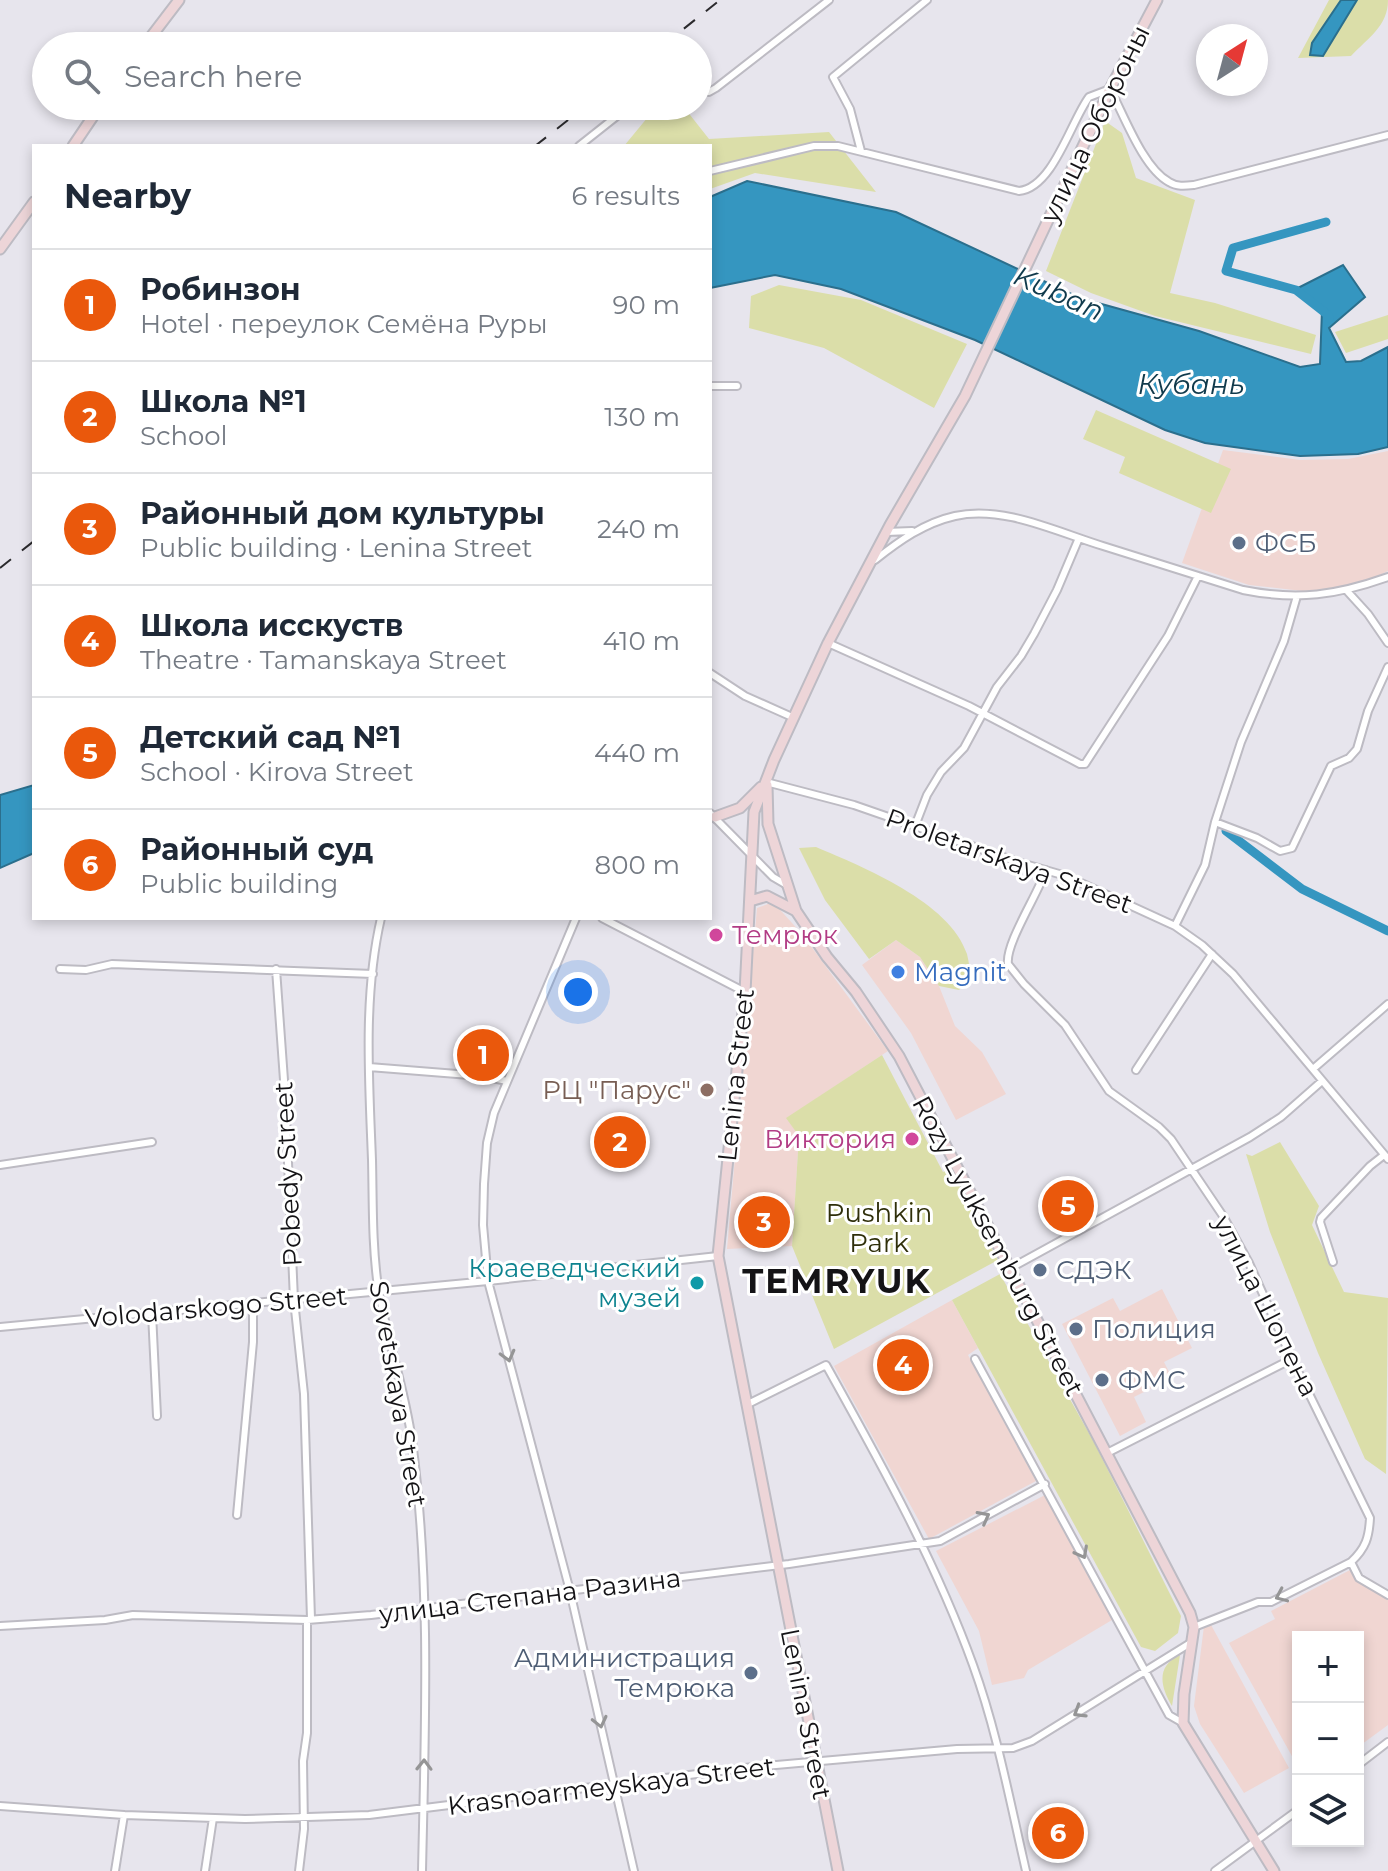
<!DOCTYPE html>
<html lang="en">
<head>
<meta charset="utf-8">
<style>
  body { margin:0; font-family:Montserrat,sans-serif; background:#f6f6f7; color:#1f2937 }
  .controls { position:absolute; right:24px; bottom:24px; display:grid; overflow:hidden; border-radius:0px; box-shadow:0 4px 12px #0003 }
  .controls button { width:72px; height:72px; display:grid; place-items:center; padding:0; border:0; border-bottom:2px solid #e0e1e3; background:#fff; color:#1f2937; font:40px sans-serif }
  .compass { position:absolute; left:1196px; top:24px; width:72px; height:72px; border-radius:50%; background:#fff; box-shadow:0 4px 12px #0003; rotate:36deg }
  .you { position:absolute; left:578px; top:992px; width:28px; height:28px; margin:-20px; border:6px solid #fff; border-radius:50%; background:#1a73e8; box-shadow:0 0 0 12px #1a73e833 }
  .badge { display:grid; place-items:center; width:52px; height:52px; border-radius:50%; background:#ea580c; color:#fff; font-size:26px; font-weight:700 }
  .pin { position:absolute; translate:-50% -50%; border:4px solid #fff; box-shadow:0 2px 8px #0006 }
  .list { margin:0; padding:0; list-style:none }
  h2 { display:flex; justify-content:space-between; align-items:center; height:104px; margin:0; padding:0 32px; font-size:34px }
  h2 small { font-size:26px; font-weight:400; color:#747a83 }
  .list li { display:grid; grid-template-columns:52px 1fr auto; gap:24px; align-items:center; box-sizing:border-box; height:112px; padding:0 32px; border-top:2px solid #e0e1e3 }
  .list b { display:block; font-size:30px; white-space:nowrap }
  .list p { margin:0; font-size:26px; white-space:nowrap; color:#747a83 }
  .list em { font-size:26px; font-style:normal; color:#747a83 }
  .icon { flex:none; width:44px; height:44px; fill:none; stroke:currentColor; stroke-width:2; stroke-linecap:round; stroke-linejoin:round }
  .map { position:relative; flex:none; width:1388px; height:1871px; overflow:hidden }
  .search { position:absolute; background:#fff; box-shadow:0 4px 12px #0003; left:32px; top:32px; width:680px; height:88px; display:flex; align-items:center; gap:20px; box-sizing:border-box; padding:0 28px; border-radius:44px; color:#747a83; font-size:30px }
  .panel { position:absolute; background:#fff; box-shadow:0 4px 12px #0003; left:32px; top:144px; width:680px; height:776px; border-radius:0px }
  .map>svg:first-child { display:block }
</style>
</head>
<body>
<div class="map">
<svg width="1388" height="1871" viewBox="0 0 1388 1871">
  <rect width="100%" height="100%" fill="#e7e5ed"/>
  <path fill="#f0d6d2" d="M1223 450 1300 460 1348 459 1388 451V571L1360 584 1311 592 1249 585 1182 563Z
    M773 902 802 934 888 1051 787 1118 799 1136 792 1246 727 1249 757 908Z
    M896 940 920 957 939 986 955 1026 982 1052 1006 1094 956 1120 911 1033 862 965Z
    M1162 1289 1192 1348 1164 1362 1172 1378 1134 1397 1146 1422 1120 1436 1062 1324 1113 1298 1120 1311Z
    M952 1300 978 1348 968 1355 1036 1481 929 1539 834 1366Z
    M1045 1495 1112 1620 1028 1670 1024 1678 992 1685 979 1631 936 1551Z
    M1350 1570 1354 1578 1388 1599V1725L1358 1747V1637H1298V1767L1229 1643 1275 1619 1271 1611Z
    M1210 1623 1289 1768 1244 1793 1200 1724 1194 1706 1204 1626Z"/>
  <path fill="#dbdea9" d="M1329 0H1388C1388 26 1368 38 1351 56L1298 58Z
    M657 106H683L709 139 829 132 876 192 755 173 710 189V146H624Z
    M1105 121 1122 133 1136 178 1195 200 1170 293 1215 303 1316 335 1311 354 1155 316 1091 293 1046 271Z
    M779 285 861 300 967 344 934 408 824 348 749 328 751 296Z
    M1388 315V339L1346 353 1335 332Z
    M1096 410 1231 469 1211 513 1119 473 1125 457 1083 439Z
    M816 847C863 867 950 902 967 954 969 962 970 971 971 979L959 990 939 986 920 957 896 940 869 959 825 900 799 848Z
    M882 1055 943 1172 950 1168 998 1260 834 1349 792 1246 799 1136 786 1118Z
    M1280 1142 1319 1206 1312 1225 1344 1292 1388 1298 1386 1474 1365 1459 1318 1353 1270 1232 1246 1154 1252 1156Z
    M1000 1274 1095 1444 1181 1616 1178 1633 1155 1651 1141 1647 952 1300Z
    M1180 1655 1172 1706C1160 1686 1156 1666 1180 1655Z"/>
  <path fill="#3596c0" stroke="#2b6f8d" stroke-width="2" d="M1341 0H1357L1323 56 1310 55 1312 43Z
    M747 181 896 212 1080 298 1199 331 1300 367 1320 364 1322 310 1294 290 1343 265 1365 297 1329 328 1346 362 1361 361 1388 347V447L1358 454 1300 456 1205 443 1165 430 975 340 841 289 775 275 710 288V197Z
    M34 785V853L0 868V795Z"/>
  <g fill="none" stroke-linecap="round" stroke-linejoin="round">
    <path stroke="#3596c0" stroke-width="9" d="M1326 222 1233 248 1226 271 1296 290 1328 315 1329 318
      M1226 831 1302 889 1388 931"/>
    <defs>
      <path id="street" d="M698 89 709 92 716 88 829 0
        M579 146 622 112 626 106
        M861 151 850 109 833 77 927 0
        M710 171 814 146H838L1019 191C1053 188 1071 121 1089 97L1110 89C1124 115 1143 168 1169 182 1177 187 1185 186 1194 185L1388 135
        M710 386H737
        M886 532 912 531
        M875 560C899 541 924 523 955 516 1003 505 1057 532 1103 546 1150 561 1197 576 1243 590 1298 601 1337 595 1388 577
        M1348 592 1368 614 1388 643
        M828 643 969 706 1080 764H1085L1168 636 1198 576
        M710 673 745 696 792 717
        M766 782 854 805 1021 863 1066 876 1175 926 1202 945 1233 974 1388 1159
        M710 813 773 877 785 884
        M1215 822 1257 838 1280 851 1292 848 1331 766 1349 758 1357 749 1368 711 1388 667
        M915 826 927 795 941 772 964 748 997 687 1021 656 1034 634 1057 590 1079 538
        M1046 870C1038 894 1005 944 1008 964L1024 984 1065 1025 1109 1091 1159 1127 1171 1139 1223 1216 1249 1263 1292 1359 1370 1518C1369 1537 1366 1548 1351 1562L1359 1578 1388 1595
        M381 918C363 996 369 1080 372 1160 373 1202 372 1245 378 1287 387 1339 405 1389 412 1441 431 1584 425 1728 422 1871
        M576 918 494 1113 487 1143 484 1184 483 1225 488 1281 570 1591 634 1871
        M602 918 745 992
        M1175 926 1205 865 1215 822 1241 742 1284 641 1297 596
        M60 969 86 970 112 964 373 974
        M276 969 285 1094 294 1300 304 1394 311 1619
        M369 1067 482 1076 507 1081
        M1313 1069 1388 1004
        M1136 1070 1212 954
        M0 1165 152 1142
        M1333 1262 1320 1222 1321 1218 1370 1166 1384 1155
        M1009 1269 1250 1137 1281 1117 1322 1081
        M152 1313 157 1416
        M0 1327 488 1281 718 1256
        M975 1359 1169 1715 1183 1723
        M746 1405 826 1365C880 1462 935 1560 973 1665 997 1731 1010 1802 1026 1871
        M1107 1453 1292 1359
        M237 1515 253 1342V1304
        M0 1626 105 1620 133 1615 307 1620 371 1615 789 1564 940 1541 1045 1484
        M1194 1627 1258 1602H1271L1351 1562
        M1358 1765 1388 1742
        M0 1806 124 1815 245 1819 369 1815 753 1767 957 1749 1013 1748 1032 1741 1192 1642
        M115 1871 124 1815
        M205 1871 213 1818
        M299 1871 304 1829 303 1761 307 1733V1620
        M1215 1871 1298 1810"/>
      <path id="secondary" d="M144 46 179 0
        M73 146 100 106
        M0 249 34 202
        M767 785 768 824 796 911 827 957 856 992 899 1056 1190 1613 1194 1627 1184 1694 1183 1723 1274 1871
        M715 817 740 808 761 787
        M750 901 767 896 796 911
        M838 1871 718 1256 745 992 754 812 774 760 828 643 890 525 965 396 1110 89 1157 0"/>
    </defs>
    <use href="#street" stroke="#bdbbc3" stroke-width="10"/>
    <use href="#secondary" stroke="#bdbbc3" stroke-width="13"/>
    <use href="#street" stroke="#fff" stroke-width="6"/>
    <use href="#secondary" stroke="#edd5d8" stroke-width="9"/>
    <path stroke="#2b2a2d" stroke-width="2" stroke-dasharray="14 14" stroke-linecap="butt" d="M662 46 720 0
      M535 146 586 106
      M0 568 34 541"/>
  </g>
  <defs><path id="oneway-chevron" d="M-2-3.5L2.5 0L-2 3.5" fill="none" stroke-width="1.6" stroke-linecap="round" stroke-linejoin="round" transform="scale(2)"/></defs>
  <g stroke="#959596">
    <use href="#oneway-chevron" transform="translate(508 1356) rotate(75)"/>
    <use href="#oneway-chevron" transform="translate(984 1517) rotate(-28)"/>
    <use href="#oneway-chevron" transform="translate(1082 1553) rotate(62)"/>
    <use href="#oneway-chevron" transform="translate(1281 1596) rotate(156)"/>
    <use href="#oneway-chevron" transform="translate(1079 1712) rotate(148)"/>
    <use href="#oneway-chevron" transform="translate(600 1722) rotate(77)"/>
    <use href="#oneway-chevron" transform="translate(424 1765) rotate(-89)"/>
  </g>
  <g fill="#5c6f8a" stroke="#fff" stroke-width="3">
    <circle cx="1239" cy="543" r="8"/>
    <circle cx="1040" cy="1270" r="8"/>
    <circle cx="1076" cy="1329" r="8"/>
    <circle cx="1102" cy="1380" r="8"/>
    <circle cx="751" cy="1673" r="8"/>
  </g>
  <g fill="#d1479c" stroke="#fff" stroke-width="3">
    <circle cx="716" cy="935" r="8"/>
    <circle cx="912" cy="1139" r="8"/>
  </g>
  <circle fill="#3f7fe0" stroke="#fff" stroke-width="3" cx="898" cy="972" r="8"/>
  <circle fill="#8d6e63" stroke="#fff" stroke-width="3" cx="707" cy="1090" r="8"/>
  <circle fill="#0f9aa8" stroke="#fff" stroke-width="3" cx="697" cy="1283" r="8"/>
  <g text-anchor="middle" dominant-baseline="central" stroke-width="6" stroke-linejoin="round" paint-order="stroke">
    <g font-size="26" fill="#141316" stroke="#fff">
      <text transform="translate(1095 124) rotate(-64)">улица Обороны</text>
      <text transform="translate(1009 861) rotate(20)">Proletarskaya Street</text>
      <text transform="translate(736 1075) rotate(-84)">Lenina Street</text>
      <text transform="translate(288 1174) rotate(-93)">Pobedy Street</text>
      <text transform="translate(998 1246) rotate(62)">Rozy Lyuksemburg Street</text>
      <text transform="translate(1266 1306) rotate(63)">улица Шопена</text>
      <text transform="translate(216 1307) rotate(-5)">Volodarskogo Street</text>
      <text transform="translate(398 1394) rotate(80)">Sovetskaya Street</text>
      <text transform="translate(530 1596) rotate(-7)">улица Степана Разина</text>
      <text transform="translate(806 1714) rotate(79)">Lenina Street</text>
      <text transform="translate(611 1786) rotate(-7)">Krasnoarmeyskaya Street</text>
    </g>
    <g font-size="26" fill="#4e5e75" stroke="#fff" text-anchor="start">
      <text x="1255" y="543">ФСБ</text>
      <text x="1056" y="1270">СДЭК</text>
      <text x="1092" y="1329">Полиция</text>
      <text x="1118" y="1380">ФМС</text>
      <text x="735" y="1658" text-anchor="end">Администрация<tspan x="735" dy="30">Темрюка</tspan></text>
    </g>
    <g font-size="26" fill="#b23c85" stroke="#fff" text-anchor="start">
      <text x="732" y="935">Темрюк</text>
      <text x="896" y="1139" text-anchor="end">Виктория</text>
    </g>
    <g font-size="26" fill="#366cbe" stroke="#fff" text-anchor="start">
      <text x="914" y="972">Magnit</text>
    </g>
    <g font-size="26" fill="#785e54" stroke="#fff" text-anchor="end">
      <text x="691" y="1090">РЦ "Парус"</text>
    </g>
    <g font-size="26" fill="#2f2f0a" stroke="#fff">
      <text x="879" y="1213">Pushkin<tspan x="879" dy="30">Park</tspan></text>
    </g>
    <g font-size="26" fill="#0d838f" stroke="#fff" text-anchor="end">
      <text x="681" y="1268">Краеведческий<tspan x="681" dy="30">музей</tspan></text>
    </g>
    <g font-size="28" font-style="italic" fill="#103a4c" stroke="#fff">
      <text transform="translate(1059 293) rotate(24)">Kuban</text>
      <text x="1191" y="384">Кубань</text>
    </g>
    <g font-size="34" font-weight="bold" letter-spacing="2" fill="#141316" stroke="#fff">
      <text x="837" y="1281">TEMRYUK</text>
    </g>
  </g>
</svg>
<div class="controls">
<button>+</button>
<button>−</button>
<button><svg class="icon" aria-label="layers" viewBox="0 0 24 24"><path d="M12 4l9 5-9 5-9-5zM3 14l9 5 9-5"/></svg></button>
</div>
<svg class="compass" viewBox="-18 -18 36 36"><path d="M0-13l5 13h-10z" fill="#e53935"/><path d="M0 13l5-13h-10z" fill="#747a83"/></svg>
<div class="you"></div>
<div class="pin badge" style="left:483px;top:1055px">1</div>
<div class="pin badge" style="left:620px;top:1142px">2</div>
<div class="pin badge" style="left:764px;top:1222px">3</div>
<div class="pin badge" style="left:903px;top:1365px">4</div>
<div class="pin badge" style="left:1068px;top:1206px">5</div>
<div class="pin badge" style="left:1058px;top:1833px">6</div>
<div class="search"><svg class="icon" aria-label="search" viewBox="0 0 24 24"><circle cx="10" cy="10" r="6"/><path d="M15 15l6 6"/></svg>Search here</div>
<section class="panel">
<h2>Nearby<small>6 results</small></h2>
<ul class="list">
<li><span class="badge">1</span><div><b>Робинзон</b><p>Hotel · переулок Семёна Руры</p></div><em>90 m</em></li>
<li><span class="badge">2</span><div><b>Школа №1</b><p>School</p></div><em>130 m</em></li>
<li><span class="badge">3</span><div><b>Районный дом культуры</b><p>Public building · Lenina Street</p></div><em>240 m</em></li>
<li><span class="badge">4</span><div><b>Школа исскуств</b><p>Theatre · Tamanskaya Street</p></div><em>410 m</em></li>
<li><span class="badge">5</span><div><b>Детский сад №1</b><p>School · Kirova Street</p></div><em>440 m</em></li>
<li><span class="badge">6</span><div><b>Районный суд</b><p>Public building</p></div><em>800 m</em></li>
</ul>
</section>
</div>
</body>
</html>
